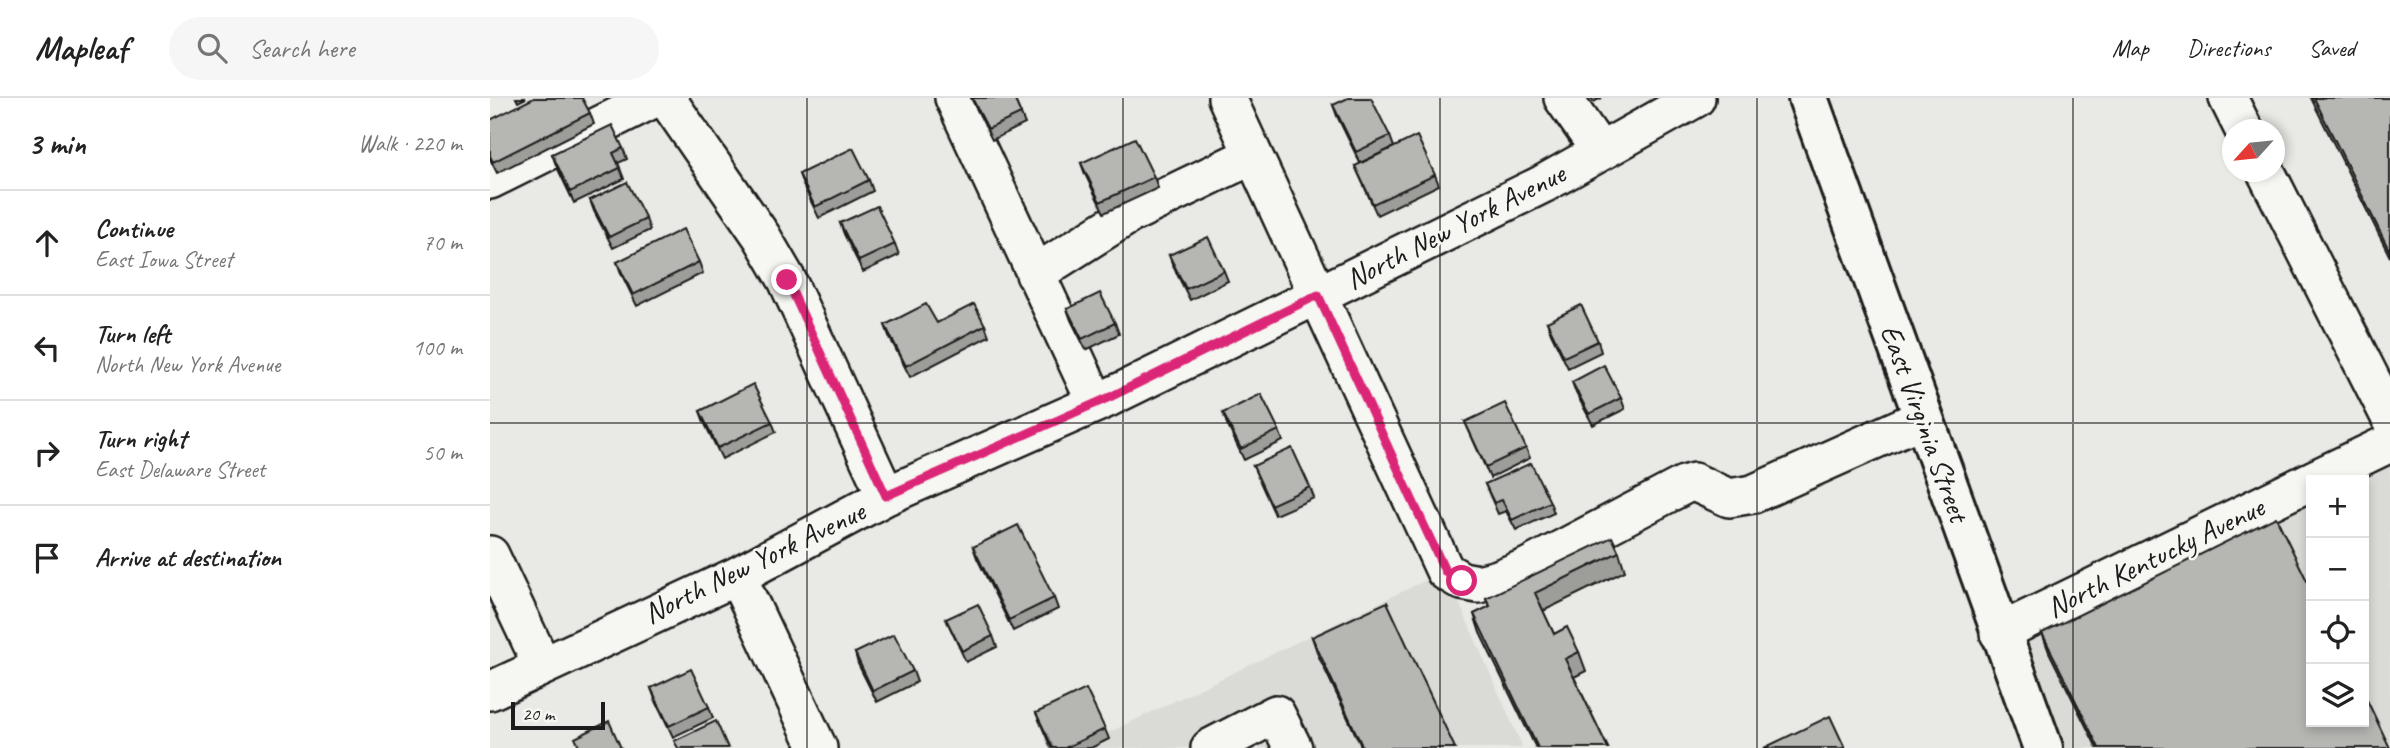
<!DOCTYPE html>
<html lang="en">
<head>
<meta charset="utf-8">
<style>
  body { margin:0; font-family:Caveat,sans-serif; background:#f6f6f6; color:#222 }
  .controls { position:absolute; right:21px; bottom:21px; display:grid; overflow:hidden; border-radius:0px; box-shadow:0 4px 10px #0003 }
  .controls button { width:63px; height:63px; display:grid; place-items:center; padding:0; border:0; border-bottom:2px solid #e0e0e0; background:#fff; color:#222; font:35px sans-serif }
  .compass { position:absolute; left:1732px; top:21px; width:63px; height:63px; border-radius:50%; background:#fff; box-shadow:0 4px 10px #0003; rotate:243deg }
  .scale { position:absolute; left:21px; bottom:18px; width:94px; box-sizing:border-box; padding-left:7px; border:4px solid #1c1c1c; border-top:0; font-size:19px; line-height:24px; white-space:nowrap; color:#1c1c1c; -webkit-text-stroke:5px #f6f6f2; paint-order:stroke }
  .stop { position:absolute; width:21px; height:21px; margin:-16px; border:5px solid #db2777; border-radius:50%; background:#fff }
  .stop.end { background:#db2777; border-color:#fff; box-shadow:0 2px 7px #0008 }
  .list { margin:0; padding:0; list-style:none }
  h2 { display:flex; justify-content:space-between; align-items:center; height:91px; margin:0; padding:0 28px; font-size:30px }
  h2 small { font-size:23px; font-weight:400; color:#767676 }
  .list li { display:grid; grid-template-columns:46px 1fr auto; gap:21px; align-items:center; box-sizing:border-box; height:105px; padding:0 28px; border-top:2px solid #e0e0e0 }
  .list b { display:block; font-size:26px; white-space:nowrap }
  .list p { margin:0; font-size:23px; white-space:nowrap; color:#767676 }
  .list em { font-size:23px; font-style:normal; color:#767676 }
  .icon { flex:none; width:38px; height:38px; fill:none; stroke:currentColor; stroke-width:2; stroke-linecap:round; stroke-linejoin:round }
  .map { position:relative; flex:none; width:1900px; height:650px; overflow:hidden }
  header { display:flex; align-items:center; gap:42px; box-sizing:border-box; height:98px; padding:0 35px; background:#fff; border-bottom:2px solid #e0e0e0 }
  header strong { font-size:33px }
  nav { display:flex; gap:38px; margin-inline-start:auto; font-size:24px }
  .search { width:490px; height:63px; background:#f6f6f6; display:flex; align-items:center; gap:18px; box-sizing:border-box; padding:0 24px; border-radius:38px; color:#767676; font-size:26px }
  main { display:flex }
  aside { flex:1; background:#fff }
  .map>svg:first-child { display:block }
</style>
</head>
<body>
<header>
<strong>Mapleaf</strong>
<div class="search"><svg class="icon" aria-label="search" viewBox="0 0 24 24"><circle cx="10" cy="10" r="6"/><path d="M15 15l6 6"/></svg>Search here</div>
<nav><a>Map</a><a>Directions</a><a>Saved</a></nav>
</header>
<main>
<aside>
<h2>3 min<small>Walk · 220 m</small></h2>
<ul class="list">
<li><svg class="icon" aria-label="ahead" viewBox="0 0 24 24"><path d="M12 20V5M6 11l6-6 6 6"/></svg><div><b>Continue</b><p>East Iowa Street</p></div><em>70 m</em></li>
<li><svg class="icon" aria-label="left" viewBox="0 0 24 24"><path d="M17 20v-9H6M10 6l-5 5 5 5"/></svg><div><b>Turn left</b><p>North New York Avenue</p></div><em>100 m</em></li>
<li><svg class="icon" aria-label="right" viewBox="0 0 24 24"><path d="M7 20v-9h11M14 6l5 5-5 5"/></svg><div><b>Turn right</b><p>East Delaware Street</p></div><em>50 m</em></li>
<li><svg class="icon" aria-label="arrive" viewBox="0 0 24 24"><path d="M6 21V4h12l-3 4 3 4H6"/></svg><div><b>Arrive at destination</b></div></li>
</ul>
</aside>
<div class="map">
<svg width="1900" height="650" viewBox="0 0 1900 650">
  <rect width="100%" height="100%" fill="#e9e9e5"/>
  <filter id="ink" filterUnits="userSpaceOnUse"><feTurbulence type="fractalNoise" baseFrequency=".0143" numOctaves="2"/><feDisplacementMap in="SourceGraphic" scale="14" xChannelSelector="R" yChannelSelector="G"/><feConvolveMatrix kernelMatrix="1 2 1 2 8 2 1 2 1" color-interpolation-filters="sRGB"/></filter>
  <g filter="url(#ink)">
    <path fill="#dadad6" d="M1900 345V650H1552L1509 535 1821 383V624H1874V382H1823Z
      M955 473 1033 650H587Z"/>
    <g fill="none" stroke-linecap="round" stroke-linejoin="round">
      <defs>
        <path id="minor" d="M176 0 272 139 297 182 396 398
          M464 0 606 305
          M737 0 955 473 972 483 988 486 1008 481 1038 469 1194 387 1204 384 1239 400 1263 396 1433 320
          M1073 0 1110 53
          M1738 0 1754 32
          M1776 74 1900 319
          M0 82 165 0
          M545 176 640 116 763 57
          M1823 382 1900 345
          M0 457 52 567
          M247 478 328 650
          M1509 535 1821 383
          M0 593 247 478 396 398 620 299 828 197 1053 86 1206 0
          M720 650 786 616 803 650"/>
        <path id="major" d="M1318 0 1553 650"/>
      </defs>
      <use href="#minor" stroke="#1c1c1c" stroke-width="42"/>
      <use href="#major" stroke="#1c1c1c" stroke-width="44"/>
      <use href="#minor" stroke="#f6f6f2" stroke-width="37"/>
      <use href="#major" stroke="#f6f6f2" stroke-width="38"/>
    </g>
    <path fill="#9d9d9a" stroke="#1c1c1c" stroke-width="2" d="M26 0H36L28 4Z
      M481 0H524L535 26 502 42Z
      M1101 0H1112L1103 4Z
      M1821 0H1900V159Z
      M843 7 900 38 904 49 870 65 847 18Z
      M100 15 104 26 7 75 0 61V22Z
      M133 50 137 61 128 65 134 81 84 105 66 67 62 56Z
      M591 65 664 79 668 90 614 115 595 76Z
      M865 68 945 77 949 87 887 117Z
      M309 76 379 82 383 93 329 120 313 87Z
      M100 102 156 121 160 132 123 150 104 113Z
      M350 125 405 146 409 157 373 174 354 136Z
      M679 157 734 173 738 183 700 202 683 168Z
      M127 164H209L213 175 147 208 131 175Z
      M577 211 625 225 629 236 596 252 581 222Z
      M1057 224 1108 243 1111 254 1078 270 1061 235Z
      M447 225 495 227 499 238 420 279 399 238 395 227Z
      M1082 284 1131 300 1135 311 1103 327 1086 295Z
      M210 313 282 324 286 334 232 361 214 324Z
      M733 315 789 332 793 343 754 362 737 326Z
      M975 324 1036 350 1040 360 1000 380Z
      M763 368 820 389 824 400 785 417Z
      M995 386 1060 404 1064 415 1026 432 1016 413 1008 416Z
      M483 449 564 500 568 511 523 533 487 460Z
      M1129 454 1135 473 1053 513 1064 536 1089 554 1096 573 1084 579 1118 650H1046L990 535 984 516 1000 509 996 500Z
      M456 521 503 538 507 549 476 564Z
      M1552 535 1900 650H1607L1559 554Z
      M822 539 965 650H872L828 557Z
      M365 555 423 573 427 584 387 604 368 566Z
      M161 590 219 609 223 620 183 639 165 601Z
      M546 615 615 631 619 641 601 650H561Z"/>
    <path fill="#b6b6b3" stroke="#1c1c1c" stroke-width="2" d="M44 0H92L100 15 3 64 0 58V22Z
      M482 0H524L531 16 498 31Z
      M858 0H881L900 38 866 54 843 7Z
      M1824 0H1900V154Z
      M122 27 133 50 123 55 130 70 80 94 62 56Z
      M927 38 945 77 883 106 865 68Z
      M645 40 664 79 610 104 591 65Z
      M363 50 379 82 325 109 309 76Z
      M137 84 156 121 119 139 100 102Z
      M387 108 405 146 369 163 350 125Z
      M193 131 209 164 143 197 127 164Z
      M718 139 734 173 696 191 679 157Z
      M610 195 625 225 592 241 577 211Z
      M436 206 447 225 484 206 495 227 416 268 395 227Z
      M1091 207 1108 243 1074 259 1057 224Z
      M1114 267 1131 300 1099 316 1082 284Z
      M263 286 282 324 228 350 210 313Z
      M771 296 789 332 751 351 733 315Z
      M1015 305 1036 350 996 369 975 324Z
      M802 350 820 389 781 407 763 368Z
      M1041 365 1060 404 1022 422 1012 402 1004 405 995 386Z
      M1786 419 1821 491V624H1874V596L1900 650H1609L1552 535Z
      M528 427 564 500 519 522 483 449Z
      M1122 439 1129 454 1045 495 1064 536 1077 529 1089 554 1075 561 1118 650H1048L984 516 1000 508 996 500Z
      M897 504 965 650H873L822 539Z
      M488 506 503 538 472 553 456 521Z
      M404 536 423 573 383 593 365 555Z
      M201 571 219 609 179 628 161 590Z
      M596 591 615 631 575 650H563L546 615Z
      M1340 618 1355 650H1274Z
      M119 623 131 650H90L85 640Z
      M226 623 238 650H188L184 643Z"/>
  </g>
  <g fill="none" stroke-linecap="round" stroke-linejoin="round" filter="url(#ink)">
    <path stroke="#db2777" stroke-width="9" d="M297 182 396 398 620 299 828 197 955 473 972 483"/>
  </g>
  <path fill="none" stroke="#1c1c1c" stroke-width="2" stroke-opacity="0.55" d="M317 0V650M633 0V650M950 0V650M1267 0V650M1583 0V650M0 325H1900"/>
  <g text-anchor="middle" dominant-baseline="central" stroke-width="5" stroke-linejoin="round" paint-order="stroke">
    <g font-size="30" fill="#1c1c1c" stroke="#f6f6f2">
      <text transform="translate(965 128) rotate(-27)">North New York Avenue</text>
      <text transform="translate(1435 325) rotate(70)">East Virginia Street</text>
      <text transform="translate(1665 459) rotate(-26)">North Kentucky Avenue</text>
      <text transform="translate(264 464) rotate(-26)">North New York Avenue</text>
    </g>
  </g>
</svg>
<div class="controls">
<button>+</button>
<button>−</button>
<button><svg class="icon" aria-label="locate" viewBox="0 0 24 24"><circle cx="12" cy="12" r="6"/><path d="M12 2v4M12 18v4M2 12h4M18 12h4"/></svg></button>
<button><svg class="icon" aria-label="layers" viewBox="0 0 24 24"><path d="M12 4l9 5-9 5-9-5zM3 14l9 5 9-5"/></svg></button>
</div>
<svg class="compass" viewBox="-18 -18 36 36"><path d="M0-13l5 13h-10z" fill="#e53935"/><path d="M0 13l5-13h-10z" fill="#767676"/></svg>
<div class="scale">20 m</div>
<div class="stop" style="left:972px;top:483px"></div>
<div class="stop end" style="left:297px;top:182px"></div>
</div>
</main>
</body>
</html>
